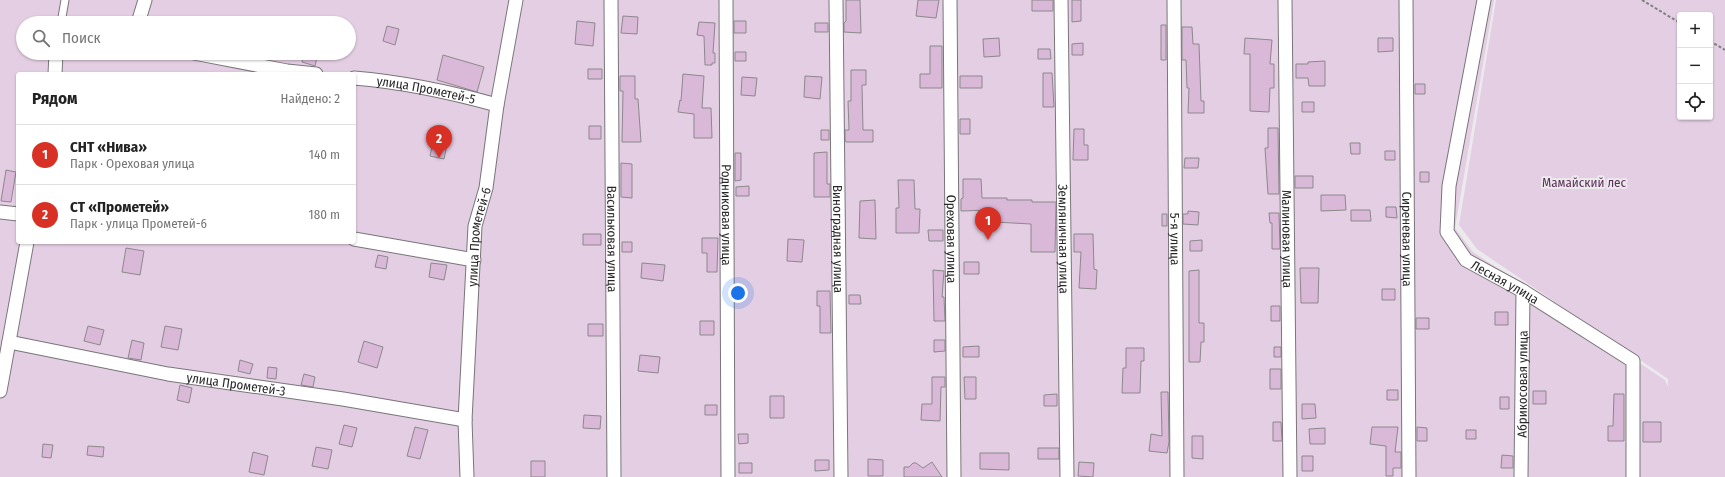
<!DOCTYPE html>
<html lang="ru">
<head>
<meta charset="utf-8">
<style>
  body { margin:0; font-family:"Fira Sans Condensed",sans-serif; background:#f2f2f2; color:#222 }
  .controls { position:absolute; right:12px; top:12px; display:grid; overflow:hidden; border-radius:4px; box-shadow:0 1px 3px #0004 }
  .controls button { width:36px; height:36px; display:grid; place-items:center; padding:0; border:0; border-bottom:1px solid #e0e0e0; background:#fff; color:#222; font:20px sans-serif }
  .you { position:absolute; left:738px; top:293px; width:14px; height:14px; margin:-10px; border:3px solid #fff; border-radius:50%; background:#1a73e8; box-shadow:0 0 0 6px #1a73e833 }
  .badge { display:grid; place-items:center; width:26px; height:26px; border-radius:50%; background:#d93025; color:#fff; font-size:13px; font-weight:700 }
  .pin { position:absolute; translate:-50% -33px; filter:drop-shadow(0 1px 2px #0008) }
  .pin::after { content:''; position:absolute; top:21px; width:14px; height:12px; background:inherit; clip-path:polygon(0 0,100% 0,50% 100%) }
  .list { margin:0; padding:0; list-style:none }
  h2 { display:flex; justify-content:space-between; align-items:center; height:52px; margin:0; padding:0 16px; font-size:17px }
  h2 small { font-size:13px; font-weight:400; color:#767676 }
  .list li { display:grid; grid-template-columns:26px 1fr auto; gap:12px; align-items:center; box-sizing:border-box; height:60px; padding:0 16px; border-top:1px solid #e0e0e0 }
  .list b { display:block; font-size:15px; white-space:nowrap }
  .list p { margin:0; font-size:13px; white-space:nowrap; color:#767676 }
  .list em { font-size:13px; font-style:normal; color:#767676 }
  .icon { flex:none; width:22px; height:22px; fill:none; stroke:currentColor; stroke-width:2; stroke-linecap:round; stroke-linejoin:round }
  .map { position:relative; flex:none; width:1725px; height:477px; overflow:hidden }
  .search { position:absolute; background:#fff; box-shadow:0 1px 3px #0004; left:16px; top:16px; width:340px; height:44px; display:flex; align-items:center; gap:10px; box-sizing:border-box; padding:0 14px; border-radius:22px; color:#767676; font-size:15px }
  .panel { position:absolute; background:#fff; box-shadow:0 1px 3px #0004; left:16px; top:72px; width:340px; height:172px; border-radius:4px }
  .map>svg:first-child { display:block }
</style>
</head>
<body>
<div class="map">
<svg width="1725" height="477" viewBox="0 0 1725 477">
  <rect width="100%" height="100%" fill="#edeaed"/>
  <path fill="#e4cee3" fill-rule="evenodd" d="M0 0H1494L1455 228 1473 252 1665 380 1668 387V379L1477 249 1459 225 1496 0H1725V477H0V217L18 220V242H354V74H18V210L0 208ZM1680 15H1710V117H1680ZM23 23H349V53H23Z"/>
  <path fill="#d9b8d8" stroke="#8c898c" d="M846 0H860L861 33 844 32V23L846 21Z
    M918 0H939L936 18 916 16Z
    M1032 0H1053V11H1032Z
    M1072 0H1081V21L1072 22Z
    M623 16 638 17 637 34 621 33Z
    M577 21 595 23 593 46 575 44Z
    M734 21H746V33H734Z
    M699 22 715 23 713 53H715V63H712V65H705L704 36 697 35Z
    M815 23H828V32H815Z
    M1161 25H1166V60H1161Z
    M387 26 399 29 395 45 383 41Z
    M1182 27H1192L1193 44H1199L1201 101H1204V113H1188L1189 88H1187L1186 60H1182Z
    M999 38 1000 56 984 57 983 39Z
    M1245 38 1272 40 1270 64H1274V88H1270L1269 112 1250 111V54H1244Z
    M1378 38H1393V51L1378 52Z
    M1083 43V55H1072V44Z
    M930 46H942V88H920V74H930Z
    M1038 49H1050L1051 59H1038Z
    M735 52H746V61H735Z
    M305 53H318L315 66 302 62Z
    M443 55 484 67 477 92 437 80Z
    M1325 61V86H1309L1308 78H1296V64H1308V62Z
    M588 69H602V79H588Z
    M851 70H866V85H862L863 130H873V142H846L845 140V130H849L848 101H851Z
    M1043 73H1052L1054 107H1043Z
    M683 74 704 76 702 108H711L712 138H694V114L678 112 680 100 681 101Z
    M620 76H635V99H638L641 142H622L623 91H620Z
    M805 76 822 77 820 99 804 97Z
    M960 76H982V88H960Z
    M742 77 757 78 755 96 741 95Z
    M1415 84H1425V94H1415Z
    M1302 102H1314V112H1302Z
    M960 119H970V134H960Z
    M589 126H601V139H589Z
    M1268 128H1278L1279 194H1268L1265 148H1268Z
    M1074 129H1084V145H1088V160H1073Z
    M821 130H829V140H821Z
    M434 137 448 140 444 159 430 156Z
    M1350 143H1360V154H1351Z
    M1385 151H1395V160H1385Z
    M827 152V184H830V197H814V153Z
    M735 153H741V180L735 181Z
    M1185 158H1199L1198 168H1184Z
    M621 163 632 164V198L621 197Z
    M6 170 16 172 11 202 1 201Z
    M1420 172H1429V182H1420Z
    M1295 176H1313V188H1295Z
    M963 179H981L982 198H1007V200H1032V202H1056L1055 252H1031V224L994 222V210L961 211V199L963 198Z
    M898 180H914L915 209H920L919 233H896V208H899Z
    M749 186V196H736V187Z
    M1321 195H1345L1346 210 1321 211Z
    M875 200 876 239 859 238 860 201Z
    M1386 207H1396L1397 218 1386 217Z
    M1351 210H1370L1371 221H1351Z
    M1188 211 1199 212 1198 225 1183 224V214H1188Z
    M1269 213H1279L1280 249H1272V223H1270Z
    M1162 214H1167V226H1162Z
    M928 230H943V241H929Z
    M583 234H601V245H583Z
    M1074 234H1093L1094 269 1097 270 1096 289 1079 288 1081 252H1074Z
    M702 238H718L717 272H707V253H702Z
    M788 239 804 240 802 262 787 261Z
    M1202 240V251H1190V241Z
    M622 242H632V252H622Z
    M126 248 144 251 140 275 122 272Z
    M378 255 388 257 386 269 375 267Z
    M964 262H979V274H964Z
    M431 263 447 265 444 280 429 277Z
    M642 263 665 265 663 281 641 278Z
    M1300 268H1319L1318 303H1301Z
    M933 270 944 271 942 297H944L945 321H934Z
    M1199 270V323H1204V342H1201L1200 362H1189V271Z
    M1382 289H1395V300H1382Z
    M817 291H830L831 333H820V306H817Z
    M849 295H860L861 304H849Z
    M1271 306H1280V321H1271Z
    M1495 312H1508V325H1495Z
    M1416 318H1429V329H1416Z
    M700 321H714V335H700Z
    M588 324H603V336H588Z
    M88 326 104 330 100 345 84 341Z
    M165 326 182 329 178 350 161 347Z
    M132 340 144 343 141 360 128 358Z
    M934 340H945V351L934 352Z
    M364 341 383 347 377 368 358 362Z
    M979 346V357H963V347Z
    M1274 347H1281V357H1274Z
    M1126 348H1144V361H1141L1140 393H1122L1123 368H1126Z
    M640 355 660 357 658 373 638 371Z
    M240 360 253 364 250 374 238 371Z
    M268 367 277 368 276 379 267 378Z
    M1270 369H1281V389H1270Z
    M304 374 315 377 313 387 301 385Z
    M932 377H945V387H941L940 421 921 420 922 404H932Z
    M964 377H976V399H965Z
    M180 385 192 388 189 403 177 400Z
    M1387 390H1398V400H1387Z
    M1533 391H1546V404H1533Z
    M1161 392H1168L1169 442 1167 453 1149 451 1151 434 1162 436Z
    M1057 394V406H1044V395Z
    M1614 394H1624V441H1608V426H1613Z
    M770 396H784V418H770Z
    M1500 397H1509V409H1500Z
    M1302 404H1315L1316 418 1302 419Z
    M705 405H717V415H705Z
    M584 415 601 416 600 429 583 428Z
    M1273 422H1281L1282 441H1273Z
    M1643 422H1661V442H1643Z
    M344 425 357 428 352 447 339 444Z
    M415 427 428 430 420 459 407 456Z
    M1372 427H1398L1395 452H1401V468H1393V476H1386V446L1370 444Z
    M1417 427 1427 428V441H1417Z
    M1325 428V444H1310L1309 429Z
    M1466 430H1476V439H1466Z
    M738 434H748V443L739 444Z
    M1192 436H1203V459L1192 458Z
    M43 444 53 445 51 458 42 457Z
    M88 446 104 447 103 457 87 455Z
    M316 447 332 450 328 469 312 466Z
    M1038 448H1059V459H1038Z
    M253 452 268 456 264 475 249 472Z
    M980 453H1009V470L980 469Z
    M1502 455 1513 456V468H1501Z
    M1302 456H1313V471H1302Z
    M868 459 883 460V476H868Z
    M815 460H829V470L815 471Z
    M531 461H545V477H531Z
    M932 462 942 477H904V467H909L913 463H916L923 468Z
    M1079 462 1094 463 1093 477 1078 476Z
    M739 463H752V473H739Z"/>
  <g fill="none" stroke-linecap="round" stroke-linejoin="round">
    <defs>
      <path id="lane" d="M61 23 65 0"/>
      <g id="street">
        <path id="s1" d="M611 0 614 477"/>
        <path id="s2" d="M726 0 728 477"/>
        <path id="s3" d="M836 0 841 477"/>
        <path id="s4" d="M950 0 954 477"/>
        <path id="s5" d="M1061 0 1067 477"/>
        <path id="s6" d="M1174 0 1177 477"/>
        <path id="s7" d="M1285 0 1290 477"/>
        <path id="s8" d="M1406 0 1409 477"/>
        <path id="s9" d="M1484 0 1449 186 1447 232 1466 260 1523 291 1633 361V477"/>
        <path d="M138 23 145 0"/>
        <path d="M194 53 287 71 316 74"/>
        <path d="M55 74 56 53"/>
        <path id="s10" d="M354 78C403 82 450 92 497 105"/>
        <path d="M0 212 18 214"/>
        <path d="M354 239 474 260"/>
        <path id="s11" d="M9 342 168 374 343 399 465 420"/>
        <path d="M0 391 27 242"/>
        <path id="s12" d="M467 477 465 420 475 226 486 188 497 105 516 0"/>
        <path id="s13" d="M1521 477 1523 291"/>
      </g>
    </defs>
    <use href="#lane" stroke="#797679" stroke-width="9"/>
    <use href="#street" stroke="#797679" stroke-width="15"/>
    <path stroke="#828082" stroke-width="2" stroke-dasharray="3 2" stroke-linecap="butt" d="M1642 0 1680 23
      M1710 41 1725 50"/>
    <use href="#lane" stroke="#fff" stroke-width="7"/>
    <use href="#street" stroke="#fff" stroke-width="13"/>
  </g>
  <g text-anchor="middle" dominant-baseline="central" stroke-width="4" stroke-linejoin="round" paint-order="stroke">
    <g font-size="13" fill="#292729" stroke="#edeaed">
      <text stroke="none"><textPath href="#s10" startOffset="73">улица Прометей-5</textPath></text>
      <text stroke="none"><textPath href="#s2" startOffset="215">Родниковая улица</textPath></text>
      <text stroke="none"><textPath href="#s12" startOffset="241">улица Прометей-6</textPath></text>
      <text stroke="none"><textPath href="#s4" startOffset="239">Ореховая улица</textPath></text>
      <text stroke="none"><textPath href="#s5" startOffset="239">Земляничная улица</textPath></text>
      <text stroke="none"><textPath href="#s6" startOffset="239">5-я улица</textPath></text>
      <text stroke="none"><textPath href="#s7" startOffset="239">Малиновая улица</textPath></text>
      <text stroke="none"><textPath href="#s8" startOffset="239">Сиреневая улица</textPath></text>
      <text stroke="none"><textPath href="#s1" startOffset="239">Васильковая улица</textPath></text>
      <text stroke="none"><textPath href="#s3" startOffset="239">Виноградная улица</textPath></text>
      <text stroke="none"><textPath href="#s9" startOffset="314">Лесная улица</textPath></text>
      <text stroke="none"><textPath href="#s11" startOffset="231">улица Прометей-3</textPath></text>
      <text stroke="none"><textPath href="#s13" startOffset="93">Абрикосовая улица</textPath></text>
    </g>
    <g font-size="13" fill="#5b315b" stroke="#edeaed">
      <text x="1584" y="182">Мамайский лес</text>
    </g>
  </g>
</svg>
<div class="controls">
<button>+</button>
<button>−</button>
<button><svg class="icon" aria-label="locate" viewBox="0 0 24 24"><circle cx="12" cy="12" r="6"/><path d="M12 2v4M12 18v4M2 12h4M18 12h4"/></svg></button>
</div>
<div class="you"></div>
<div class="pin badge" style="left:988px;top:240px">1</div>
<div class="pin badge" style="left:439px;top:158px">2</div>
<div class="search"><svg class="icon" aria-label="search" viewBox="0 0 24 24"><circle cx="10" cy="10" r="6"/><path d="M15 15l6 6"/></svg>Поиск</div>
<section class="panel">
<h2>Рядом<small>Найдено: 2</small></h2>
<ul class="list">
<li><span class="badge">1</span><div><b>СНТ «Нива»</b><p>Парк · Ореховая улица</p></div><em>140 m</em></li>
<li><span class="badge">2</span><div><b>СТ «Прометей»</b><p>Парк · улица Прометей-6</p></div><em>180 m</em></li>
</ul>
</section>
</div>
</body>
</html>
